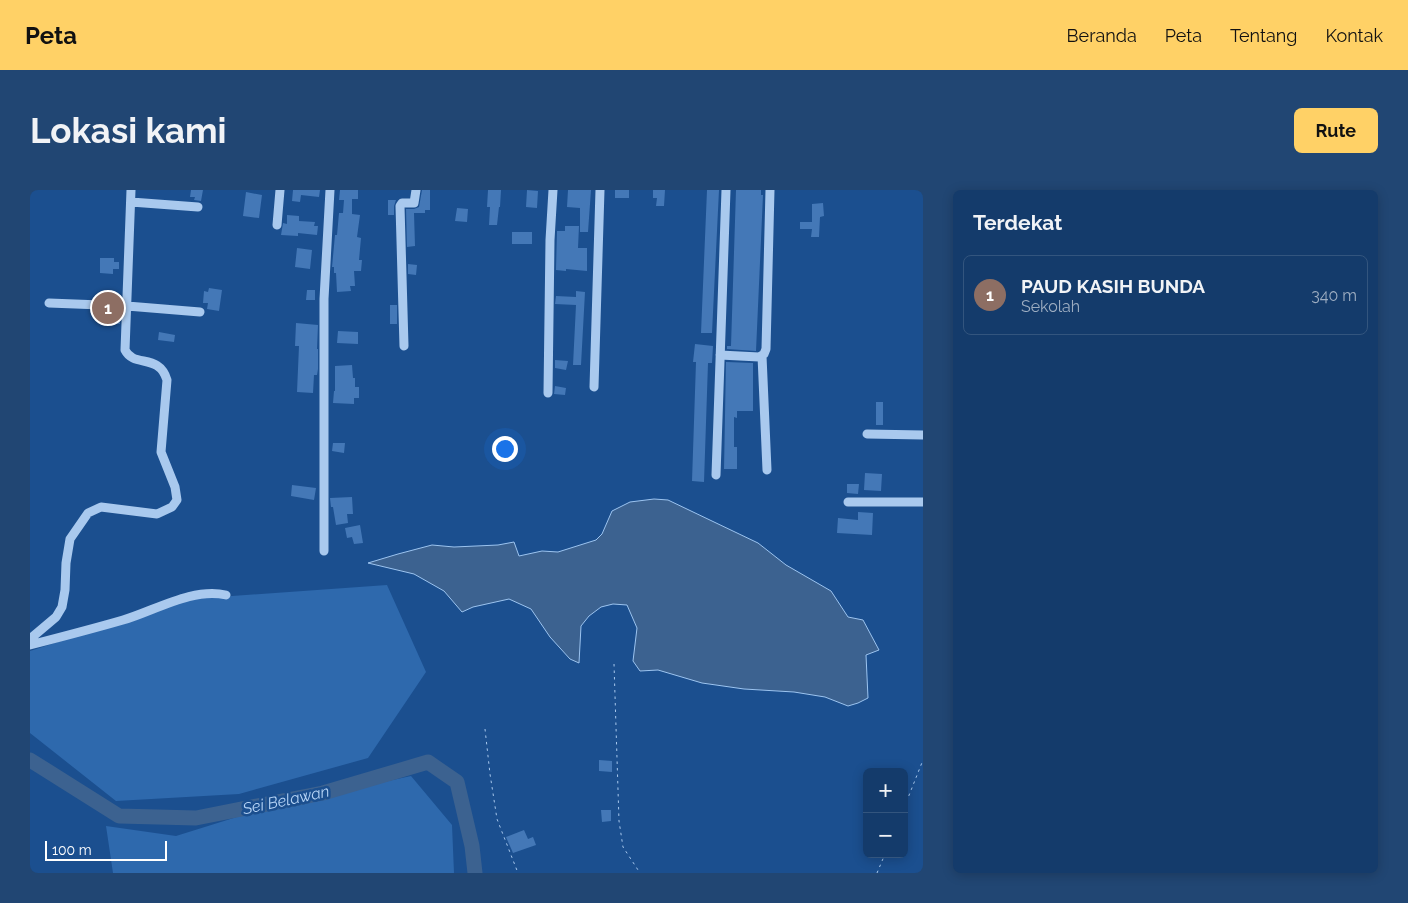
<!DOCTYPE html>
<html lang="id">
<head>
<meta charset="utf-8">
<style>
  body { margin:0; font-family:Raleway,sans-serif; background:#214673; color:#f1f3f6 }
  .controls { position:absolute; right:15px; bottom:15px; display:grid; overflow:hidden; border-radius:8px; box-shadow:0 2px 12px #0003 }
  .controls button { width:45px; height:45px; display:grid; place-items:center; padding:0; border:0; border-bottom:1px solid #33557e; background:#143b6b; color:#f1f3f6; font:25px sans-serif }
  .scale { position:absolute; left:15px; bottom:12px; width:122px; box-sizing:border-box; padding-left:5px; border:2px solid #fff; border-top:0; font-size:14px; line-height:18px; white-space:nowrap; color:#fff; -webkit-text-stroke:4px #1b4f8f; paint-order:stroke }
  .you { position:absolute; left:474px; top:258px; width:18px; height:18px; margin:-12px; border:4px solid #fff; border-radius:50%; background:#1a73e8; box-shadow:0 0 0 8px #1a73e833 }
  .badge { display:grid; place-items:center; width:32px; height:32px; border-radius:50%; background:#ffd166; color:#fff; font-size:16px; font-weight:700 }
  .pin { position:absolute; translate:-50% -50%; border:2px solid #fff; box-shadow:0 1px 5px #0006 }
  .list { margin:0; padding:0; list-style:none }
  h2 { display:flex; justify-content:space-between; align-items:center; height:65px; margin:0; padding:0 20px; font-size:21px }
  h2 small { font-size:16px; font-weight:400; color:#9dadc1 }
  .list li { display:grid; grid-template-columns:32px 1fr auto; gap:15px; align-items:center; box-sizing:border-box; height:80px; margin:0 10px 10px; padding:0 10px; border:1px solid #33557e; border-radius:8px }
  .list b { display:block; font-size:19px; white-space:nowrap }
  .list p { margin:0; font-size:16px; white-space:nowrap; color:#9dadc1 }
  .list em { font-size:16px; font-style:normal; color:#9dadc1 }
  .map { position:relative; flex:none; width:893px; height:683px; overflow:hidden; border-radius:8px }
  header { display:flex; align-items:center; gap:30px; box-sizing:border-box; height:70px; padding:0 25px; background:#ffd166; color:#111 }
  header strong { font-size:24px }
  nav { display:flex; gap:28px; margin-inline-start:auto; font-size:18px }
  .intro { display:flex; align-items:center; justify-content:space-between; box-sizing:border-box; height:120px; padding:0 30px }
  h1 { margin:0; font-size:35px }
  .button { padding:12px 22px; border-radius:8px; background:#ffd166; color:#111; font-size:18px; font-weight:700 }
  main { display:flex; gap:30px; padding:0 30px }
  aside { flex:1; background:#143b6b; border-radius:8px; box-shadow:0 2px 12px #0003 }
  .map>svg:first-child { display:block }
</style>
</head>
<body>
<header>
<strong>Peta</strong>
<nav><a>Beranda</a><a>Peta</a><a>Tentang</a><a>Kontak</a></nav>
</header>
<div class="intro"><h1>Lokasi kami</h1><a class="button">Rute</a></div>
<main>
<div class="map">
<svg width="893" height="683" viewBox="0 0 893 683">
  <rect width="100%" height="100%" fill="#1b4f8f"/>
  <path fill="#2e69ad" d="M357 395 396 482 338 568 209 604 86 611 0 543V461L161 409Z
    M381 586 422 635 424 683H83L76 636 146 646 239 617Z"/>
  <path fill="#3c6290" stroke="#9cc4f0" d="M624 309 638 310 728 353 756 375 801 401 818 427 833 430 849 460 836 465 838 508 828 513 818 516 795 507 764 502 714 499 672 493 628 480 610 481 603 471 607 438 597 415 583 414 571 417 559 426 551 436 549 473 540 469 520 447 501 419 479 409 443 417 432 422 414 401 384 384 338 373 368 364 402 355 424 357 468 355 484 352 489 366 512 361 528 362 566 350 572 344 582 321 600 312Z"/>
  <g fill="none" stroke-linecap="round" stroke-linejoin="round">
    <path stroke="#3c6290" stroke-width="15" d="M0 570 89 626 166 628 293 603 398 572 427 592 442 656 445 683"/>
  </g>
  <path fill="#4478b7" d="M161 0H173L171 11 164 10 165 7H160Z
    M263 0H290L289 7 271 5 270 12 262 11Z
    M310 0H328V9H322V24L330 25 327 47 331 48 329 70H332L331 81H324L325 96H320L321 101 307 102 306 83H304V77H302L305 45H307L309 23H313L314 10H309Z
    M392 0H400V20H395V23H384L385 56 377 57 376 19H384L389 17Z
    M458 0H471L470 17H469L467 35H459L460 17H457Z
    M497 0 508 1 507 18 496 17Z
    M538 0H561L558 42H550V18L537 17Z
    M585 0H599V8H585Z
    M623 0H635L634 16H626L627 8H623Z
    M677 0H689L682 143H671Z
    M706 0H731V5H733L726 161 697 159V156H701Z
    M216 2 232 5 229 28 213 26Z
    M358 10H366L364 16V25H358Z
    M793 13 794 26 790 27 789 47H781L782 39H770V32H782V14Z
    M427 18 438 19 437 32 425 31Z
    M257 25 269 26V31L285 32 284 36H288L287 45 268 43V46L251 45 253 33 257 34Z
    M535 36H549L548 58H557V81L536 79V81L526 80 527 41H535Z
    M482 42H502V54H482Z
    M267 58 282 60 280 79 265 77Z
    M70 68H84V72H89V79H83V84L70 83Z
    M378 74 387 75 386 85 378 84Z
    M179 98 192 100 189 121 177 119 178 113H173L174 101 178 102Z
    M277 100H285V110H276Z
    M546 101 555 102 551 175H543L546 115 525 114 526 106 546 107Z
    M360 115H367V134H360Z
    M69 121 90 122V134L69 133Z
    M266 133 288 135 287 159H288V179L287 185H284L283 203 267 202 269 156H265Z
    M308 141 328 142V154L307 153Z
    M129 142 145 145 144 152 128 150Z
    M665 154 683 156 682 173H678L674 292 662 291 666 172H663Z
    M525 170 538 171 536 180 525 178Z
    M696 172 723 173V221H707V228L704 227V257H707V279H694Z
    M322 175 323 188H325V197H329V208H324V214L303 213 304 201H305V176Z
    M525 196 536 198 535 205 524 204Z
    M846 212H853V235H846Z
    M303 253H315L314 263 302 261Z
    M835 283 852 284 851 301 834 300Z
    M817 294H829L828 304 817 303Z
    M262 295 286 298 284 310 261 306Z
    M322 307 323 324H317L318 333 306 335 303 317H301L300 308Z
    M828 322 843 323 842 345 807 343 808 328 828 330Z
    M330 335 333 353 324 354 322 347 317 348 315 338Z
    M569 570 582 571V582L569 581Z
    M571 620H581V631L572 632Z
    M494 640 498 649 503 647 506 655 483 663 476 647Z"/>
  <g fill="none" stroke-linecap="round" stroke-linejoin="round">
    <path stroke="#a9c9ee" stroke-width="1" stroke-dasharray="2.5 4" stroke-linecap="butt" d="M584 474 589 631 593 657 610 683
      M455 539 460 584 467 629 488 683
      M874 618 893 570
      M847 683 855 664"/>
    <path stroke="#a9c9ee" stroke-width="9" d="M101 12 168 17
      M247 35 250 0
      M19 113 97 116 170 122
      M374 156 370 16 372 13H384L386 0
      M690 165 729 167 734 164 736 159 740 0
      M732 166 737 280
      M564 197 570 0
      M518 203 520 50 523 0
      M837 244 893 245
      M686 285 696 0
      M818 312H893
      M294 361V109L300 0
      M0 449 26 427 32 417 35 400 36 373 40 349 58 323 71 317 127 324 142 317 147 310 145 297 131 262 137 190C129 163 104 178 95 160L101 0
      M0 455C31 447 62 439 93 430 124 421 163 397 196 405"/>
  </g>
  <g text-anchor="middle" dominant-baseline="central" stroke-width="5" stroke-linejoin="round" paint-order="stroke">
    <g font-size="16" font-style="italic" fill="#b5d3f5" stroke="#1b4f8f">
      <text transform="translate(256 610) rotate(-12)">Sei Belawan</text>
    </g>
  </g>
</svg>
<div class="controls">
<button>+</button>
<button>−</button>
</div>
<div class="scale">100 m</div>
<div class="you"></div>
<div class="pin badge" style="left:78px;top:118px;background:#8d6e63">1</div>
</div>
<aside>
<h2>Terdekat<small></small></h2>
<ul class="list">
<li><span class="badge" style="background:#8d6e63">1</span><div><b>PAUD KASIH BUNDA</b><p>Sekolah</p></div><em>340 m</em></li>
</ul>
</aside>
</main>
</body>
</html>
